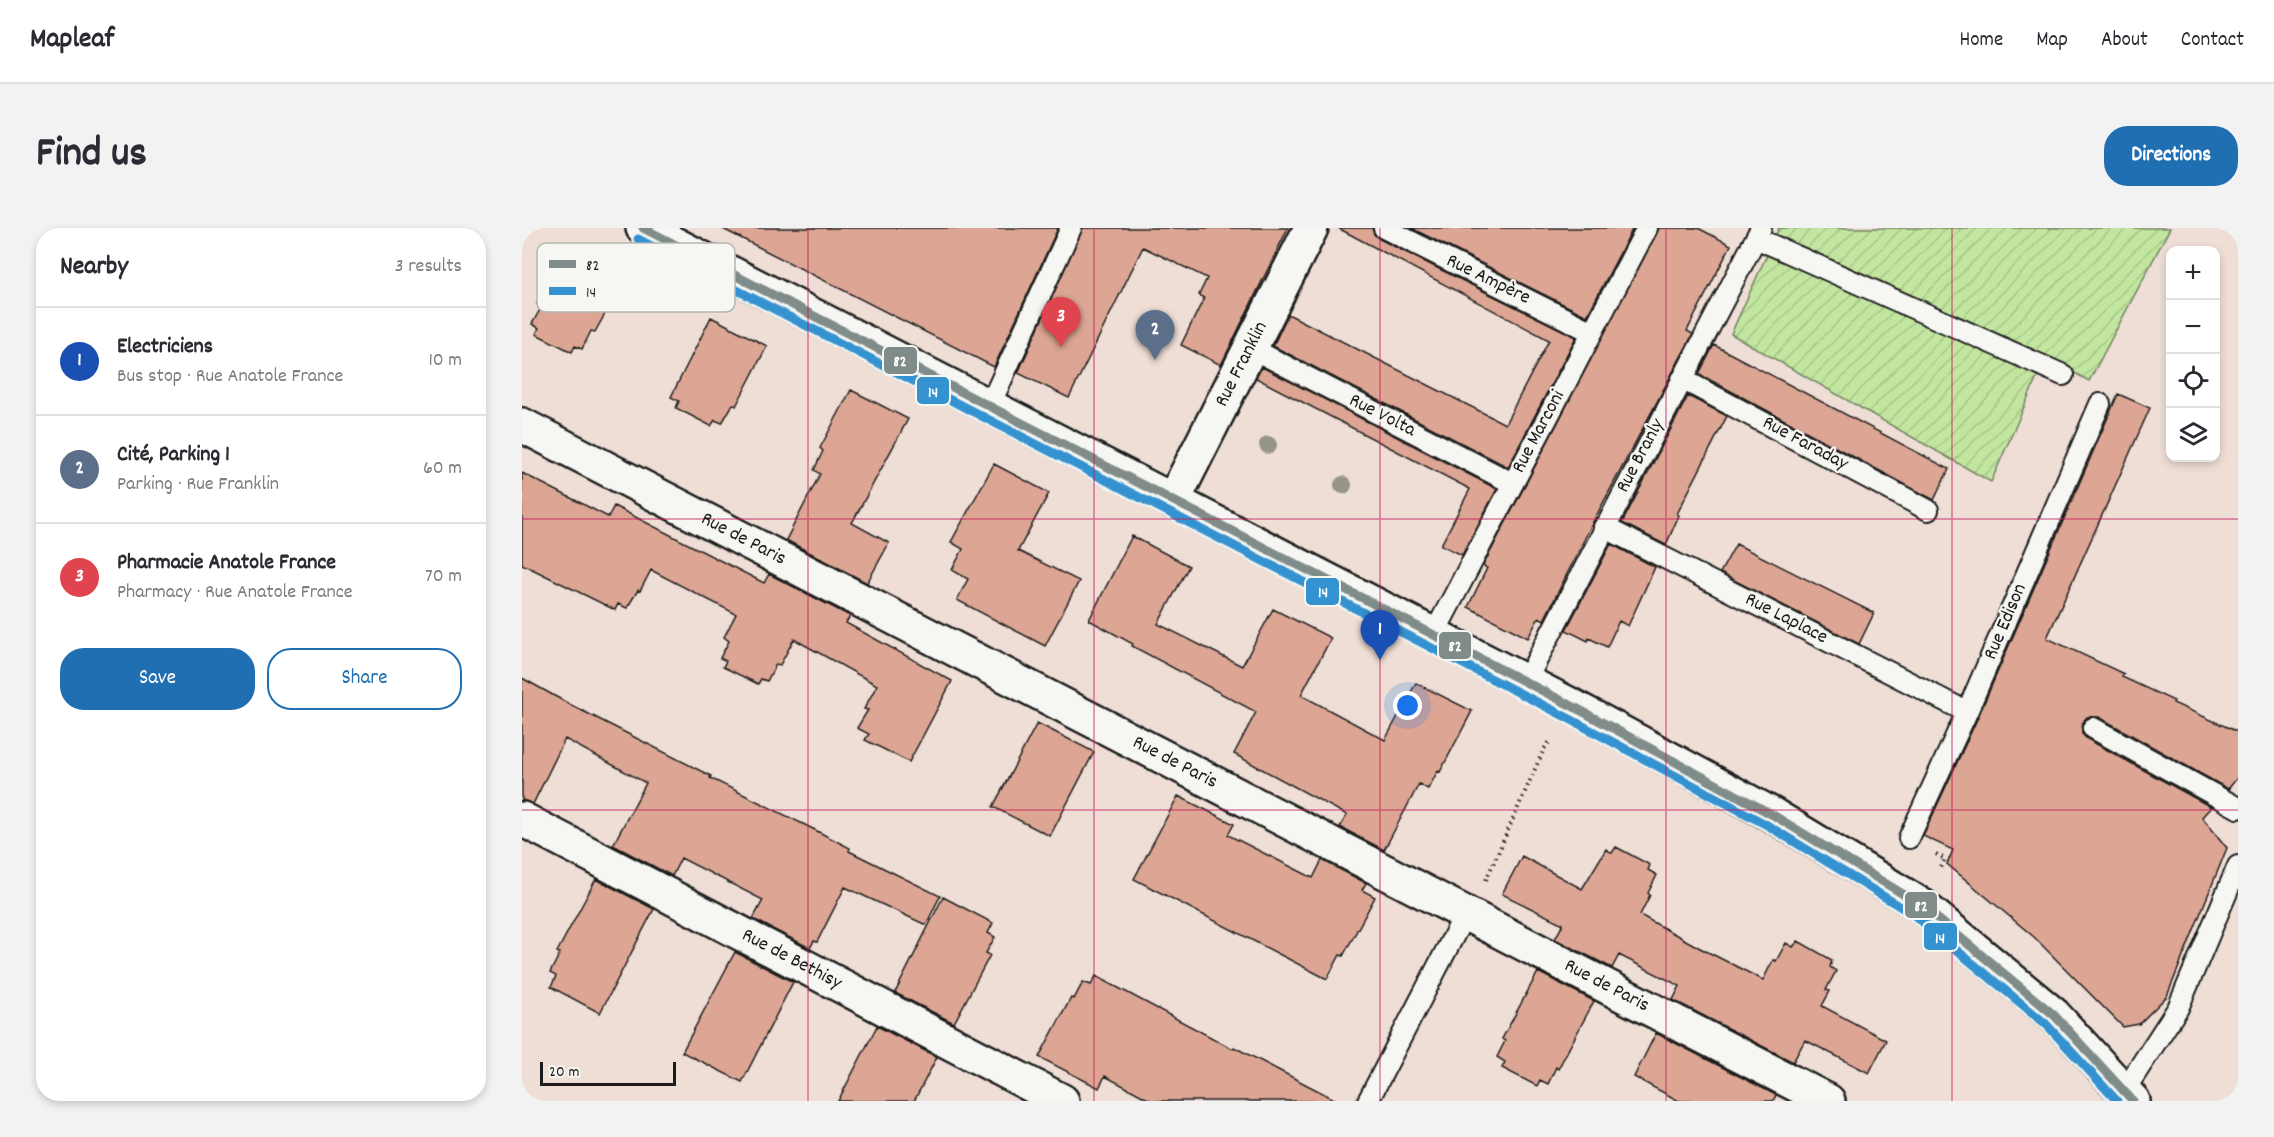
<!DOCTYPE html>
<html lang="en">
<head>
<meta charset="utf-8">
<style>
  body { margin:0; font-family:Dekko,sans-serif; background:#f2f2f3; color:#2b2b33 }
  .controls { position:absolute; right:18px; top:18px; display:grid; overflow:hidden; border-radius:12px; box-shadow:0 3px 9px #0003 }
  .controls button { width:54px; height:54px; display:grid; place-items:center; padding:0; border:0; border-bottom:2px solid #e1e1e2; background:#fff; color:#2b2b33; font:30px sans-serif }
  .scale { position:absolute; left:18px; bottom:15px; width:136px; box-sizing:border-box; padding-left:6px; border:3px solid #1c1c1c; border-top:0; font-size:16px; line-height:21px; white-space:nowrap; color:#1c1c1c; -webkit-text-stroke:4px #f6f6f2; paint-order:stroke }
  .you { position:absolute; left:886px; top:478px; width:21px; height:21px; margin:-15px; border:4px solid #fff; border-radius:50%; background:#1a73e8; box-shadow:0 0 0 9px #1a73e833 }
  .badge { display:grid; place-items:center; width:39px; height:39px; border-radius:50%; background:#1f6fb2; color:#fff; font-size:20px; font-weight:700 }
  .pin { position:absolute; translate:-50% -50px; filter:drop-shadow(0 2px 3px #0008) }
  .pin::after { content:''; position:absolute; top:32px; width:21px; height:18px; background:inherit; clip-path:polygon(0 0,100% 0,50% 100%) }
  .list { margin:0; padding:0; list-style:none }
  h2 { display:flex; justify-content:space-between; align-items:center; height:78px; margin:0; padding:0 24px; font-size:26px }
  h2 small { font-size:20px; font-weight:400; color:#7c7c81 }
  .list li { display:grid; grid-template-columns:39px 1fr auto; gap:18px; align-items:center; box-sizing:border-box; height:108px; padding:0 24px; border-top:2px solid #e1e1e2 }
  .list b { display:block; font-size:22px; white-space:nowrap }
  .list p { margin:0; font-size:20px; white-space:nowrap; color:#7c7c81 }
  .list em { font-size:20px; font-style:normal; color:#7c7c81 }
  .actions { display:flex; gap:12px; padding:18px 24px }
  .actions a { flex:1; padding:14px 0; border:2px solid #1f6fb2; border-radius:24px; text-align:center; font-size:21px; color:#1f6fb2 }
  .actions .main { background:#1f6fb2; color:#fff }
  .icon { flex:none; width:33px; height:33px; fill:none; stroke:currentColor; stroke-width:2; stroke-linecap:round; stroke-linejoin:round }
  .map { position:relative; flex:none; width:1716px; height:873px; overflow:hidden; border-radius:24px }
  header { display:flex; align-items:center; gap:36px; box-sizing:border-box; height:84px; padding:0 30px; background:#fff; border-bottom:2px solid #e1e1e2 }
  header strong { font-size:28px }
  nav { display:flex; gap:33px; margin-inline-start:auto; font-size:21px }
  .intro { display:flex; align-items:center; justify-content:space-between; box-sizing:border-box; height:144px; padding:0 36px }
  h1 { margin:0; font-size:42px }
  .button { padding:15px 27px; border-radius:24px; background:#1f6fb2; color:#fff; font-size:21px; font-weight:700 }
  main { display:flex; gap:36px; padding:0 36px }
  aside { flex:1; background:#fff; border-radius:24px; box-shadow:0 3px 9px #0003 }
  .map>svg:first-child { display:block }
</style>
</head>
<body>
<header>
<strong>Mapleaf</strong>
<nav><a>Home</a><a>Map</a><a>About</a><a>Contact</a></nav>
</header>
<div class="intro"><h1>Find us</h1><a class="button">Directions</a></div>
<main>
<aside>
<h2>Nearby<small>3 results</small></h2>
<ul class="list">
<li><span class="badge" style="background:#1a4fb4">1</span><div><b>Electriciens</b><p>Bus stop · Rue Anatole France</p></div><em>10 m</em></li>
<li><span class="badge" style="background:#5c6f8a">2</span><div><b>Cité, Parking 1</b><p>Parking · Rue Franklin</p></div><em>60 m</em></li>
<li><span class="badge" style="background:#e0444e">3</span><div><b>Pharmacie Anatole France</b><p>Pharmacy · Rue Anatole France</p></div><em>70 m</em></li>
</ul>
<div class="actions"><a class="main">Save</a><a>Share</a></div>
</aside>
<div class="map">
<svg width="1716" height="873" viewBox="0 0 1716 873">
  <defs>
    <pattern id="garden-furrows" width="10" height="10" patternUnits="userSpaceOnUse" patternTransform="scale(1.5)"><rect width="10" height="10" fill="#c2e6a0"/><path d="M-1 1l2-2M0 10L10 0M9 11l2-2" fill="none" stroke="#a6c589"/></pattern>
  </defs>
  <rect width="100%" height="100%" fill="#eeded6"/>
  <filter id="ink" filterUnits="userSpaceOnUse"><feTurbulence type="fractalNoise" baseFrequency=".0167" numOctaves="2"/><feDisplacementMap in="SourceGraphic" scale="12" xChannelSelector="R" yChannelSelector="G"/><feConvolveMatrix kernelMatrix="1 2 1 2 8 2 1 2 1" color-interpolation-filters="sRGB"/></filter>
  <g filter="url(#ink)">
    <path fill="url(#garden-furrows)" stroke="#6f815e" stroke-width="1.5" d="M1257 0H1648L1567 153 1524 129 1469 254 1209 106Z"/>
    <path fill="#dda694" stroke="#1c1c1c" stroke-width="1.5" d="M199 0H536L472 139Z
      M561 0H766L699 137 659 117 682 70 677 67 685 50 621 19 547 170 496 145Z
      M816 0H850L852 6 857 11 1054 109 986 239 751 118 766 86 983 196 1027 112Z
      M889 0H1111L1065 88Z
      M1137 0H1176L1209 17 1165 103 1171 106 1071 294 1022 392 1017 389 1006 410 946 379 965 340 961 338Z
      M48 16 105 46 73 104 69 103 60 121 53 118 50 124 14 106 17 100 10 96 20 78 15 76Z
      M189 89 245 118 214 178 211 176 200 195 193 192 189 198 154 180 157 173 149 169Z
      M1192 117 1427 241 1412 272 1177 146Z
      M740 139 975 261 940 327 919 317 948 261 734 150Z
      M329 162 386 191 330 295 367 315 345 355 264 312 298 246 292 242 301 223 298 220Z
      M1596 166 1628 180 1525 410 1602 446 1600 449 1652 473 1651 475 1716 504V549L1706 561 1577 489H1565L1560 495V506L1565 511 1689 579 1680 589 1705 620 1645 768 1617 796 1601 799 1512 709 1425 636 1431 622 1401 608 1456 489Z
      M1166 168 1205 188 1155 286 1157 287 1144 317 1100 295Z
      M472 236 527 265 496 323 557 353 523 418 435 372 446 351 430 342 441 321 429 314Z
      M0 245 86 289 92 278 242 355 247 346 328 388 324 395 430 453 387 534 343 512 347 506 335 500 346 482 342 481 355 457 272 411 258 437 254 436 245 453 239 451 236 456 201 439 204 433 198 430 207 413 202 409 214 386 129 342 118 363 116 362 105 380 96 376 93 382 0 336Z
      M610 308 667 338 636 396 720 438 751 381 809 410 779 467 863 512 894 455 950 483 918 544 916 543 906 561 897 556 862 622 818 599 825 587 712 526 734 484 610 418 611 416 567 392Z
      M1089 316 1133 339 1106 398 1097 393 1085 419 1067 410 1066 413 1044 402Z
      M1214 316 1352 385 1337 416 1198 345Z
      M0 450 47 476 189 548 188 550 291 601 328 620 327 623 418 668 404 697 323 659 295 714 292 713 288 720 231 691 241 672 159 630 150 648 91 617 124 555 43 511 11 576 0 572Z
      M515 495 572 524 528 608 471 579Z
      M656 568 712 596 706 607 791 650 800 632 844 655 840 662 853 669 821 728 818 727 805 751 612 651Z
      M1094 619 1128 637 1126 642 1135 647 1126 665 1128 667 1118 687 1178 720 1241 752 1251 732 1254 733 1264 715 1271 719 1276 713 1310 732 1308 739 1314 743 1304 762 1308 763 1300 778 1364 812 1347 845 1283 812 1271 834 1151 772 1158 758 1097 727 1090 740 1033 711 1041 696 980 666 1000 628 1060 661 1084 621 1090 625Z
      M74 651 132 681 78 785 29 759 34 748 28 745 38 725 35 724Z
      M421 669 471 695 466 705 473 709 464 725 468 727 432 795 373 765Z
      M213 724 271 754 220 854 160 824Z
      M1016 744 1072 773 1036 841 1034 839 1026 856 1018 852 1015 858 980 840 983 834 975 829 983 813 980 811Z
      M574 748 711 821 712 819 816 873H630L583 848 577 860 517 829 549 770 552 771 561 754 569 757Z
      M355 798 415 829 392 873H316Z
      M1134 805 1254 867 1251 873H1157L1112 849Z"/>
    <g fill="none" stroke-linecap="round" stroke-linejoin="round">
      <defs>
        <path id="service" d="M862 0 1070 104
          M1234 10 1541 147
          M729 120 990 255
          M1160 151 1406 282
          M467 179 549 0
          M1082 299 1445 484
          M911 408 1125 0
          M1003 455 1239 0
          M1571 500 1716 580
          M1387 610 1445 484 1578 176
          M1602 863 1656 780 1716 638
          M846 873 943 686"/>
        <g id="minor">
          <path id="s1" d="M0 197 1306 873"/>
          <path id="s2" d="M651 273 789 0"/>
          <path id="s3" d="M0 591 540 873"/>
        </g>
        <path id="secondary" d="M121 0 1054 480 1251 587 1399 677 1532 787 1611 873"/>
      </defs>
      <use href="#service" stroke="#1c1c1c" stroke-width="24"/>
      <use href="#minor" stroke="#1c1c1c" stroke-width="38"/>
      <use href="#secondary" stroke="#1c1c1c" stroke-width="38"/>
      <path stroke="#1c1c1c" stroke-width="4" stroke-dasharray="1.5 4.5" stroke-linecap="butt" d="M1414 626 1423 631 1418 642
        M964 652 1022 521 1029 512"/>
      <use href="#service" stroke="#f6f6f2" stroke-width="20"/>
      <use href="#minor" stroke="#f6f6f2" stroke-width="33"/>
      <use href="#secondary" stroke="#f6f6f2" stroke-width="33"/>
      <defs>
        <path id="bus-1" d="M121 0 1054 480 1251 587 1399 677 1532 787 1611 873"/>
        <path id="bus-2" d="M116 11 1048 491 1245 597 1392 687 1524 796 1595 873"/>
      </defs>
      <use href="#bus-1" stroke="#f6f6f2" stroke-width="14"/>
      <use href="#bus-2" stroke="#f6f6f2" stroke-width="14"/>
      <use href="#bus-1" stroke="#808c89" stroke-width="9"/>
      <use href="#bus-2" stroke="#3592d0" stroke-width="9"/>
    </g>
    <g fill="#969586">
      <circle cx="746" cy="217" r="9"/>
      <circle cx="821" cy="257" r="9"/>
    </g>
  </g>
  <path fill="none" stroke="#c2185b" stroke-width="1.5" stroke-opacity="0.55" d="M286 0V873M572 0V873M858 0V873M1144 0V873M1430 0V873M0 291H1716M0 582H1716"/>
  <g text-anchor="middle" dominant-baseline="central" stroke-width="4.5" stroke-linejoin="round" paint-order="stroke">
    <g font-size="20" fill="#1c1c1c" stroke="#f6f6f2">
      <text transform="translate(966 52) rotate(26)">Rue Ampère</text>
      <text stroke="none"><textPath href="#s2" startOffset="153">Rue Franklin</textPath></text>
      <text transform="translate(860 188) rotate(27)">Rue Volta</text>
      <text transform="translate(1017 204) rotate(-62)">Rue Marconi</text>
      <text transform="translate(1283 216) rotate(28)">Rue Faraday</text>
      <text transform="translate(1119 228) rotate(-62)">Rue Branly</text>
      <text stroke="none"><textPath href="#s1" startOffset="249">Rue de Paris</textPath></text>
      <text transform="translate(1264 391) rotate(27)">Rue Laplace</text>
      <text transform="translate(1484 394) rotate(-67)">Rue Edison</text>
      <text stroke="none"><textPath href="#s1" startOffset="735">Rue de Paris</textPath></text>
      <text stroke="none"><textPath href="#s3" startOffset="304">Rue de Bethisy</textPath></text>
      <text stroke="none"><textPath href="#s1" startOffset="1221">Rue de Paris</textPath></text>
    </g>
  </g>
  <rect x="15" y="15" width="198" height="69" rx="9" fill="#f6f6f2" stroke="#b5b5b2" stroke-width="1.5"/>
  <rect x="27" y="32" width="27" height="8" fill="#808c89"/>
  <rect x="27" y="59" width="27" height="8" fill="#3592d0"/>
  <g font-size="16" fill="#1c1c1c">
    <text x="64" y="42">82</text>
    <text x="64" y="69">14</text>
  </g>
  <g stroke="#f6f6f2" stroke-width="2">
    <rect x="361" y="118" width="35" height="29" rx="6" fill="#808c89"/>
    <rect x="394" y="148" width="34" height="29" rx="6" fill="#3592d0"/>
    <rect x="783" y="349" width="35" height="29" rx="6" fill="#3592d0"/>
    <rect x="916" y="403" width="34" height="29" rx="6" fill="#808c89"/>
    <rect x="1382" y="663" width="34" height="28" rx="6" fill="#808c89"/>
    <rect x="1401" y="694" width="35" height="29" rx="6" fill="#3592d0"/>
  </g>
  <g font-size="16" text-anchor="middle" font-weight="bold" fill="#fff">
    <text x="378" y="138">82</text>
    <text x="411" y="169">14</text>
    <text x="801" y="369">14</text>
    <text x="933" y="423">82</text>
    <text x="1399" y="683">82</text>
    <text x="1418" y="715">14</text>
  </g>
</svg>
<div class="controls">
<button>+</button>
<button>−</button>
<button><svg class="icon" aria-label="locate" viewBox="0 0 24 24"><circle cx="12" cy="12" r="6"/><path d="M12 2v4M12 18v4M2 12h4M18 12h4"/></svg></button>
<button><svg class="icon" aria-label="layers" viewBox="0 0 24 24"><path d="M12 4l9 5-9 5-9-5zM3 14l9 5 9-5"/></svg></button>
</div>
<div class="scale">20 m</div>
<div class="you"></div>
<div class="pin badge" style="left:858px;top:432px;background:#1a4fb4">1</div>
<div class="pin badge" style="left:633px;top:132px;background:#5c6f8a">2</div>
<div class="pin badge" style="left:539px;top:119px;background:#e0444e">3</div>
</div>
</main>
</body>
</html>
